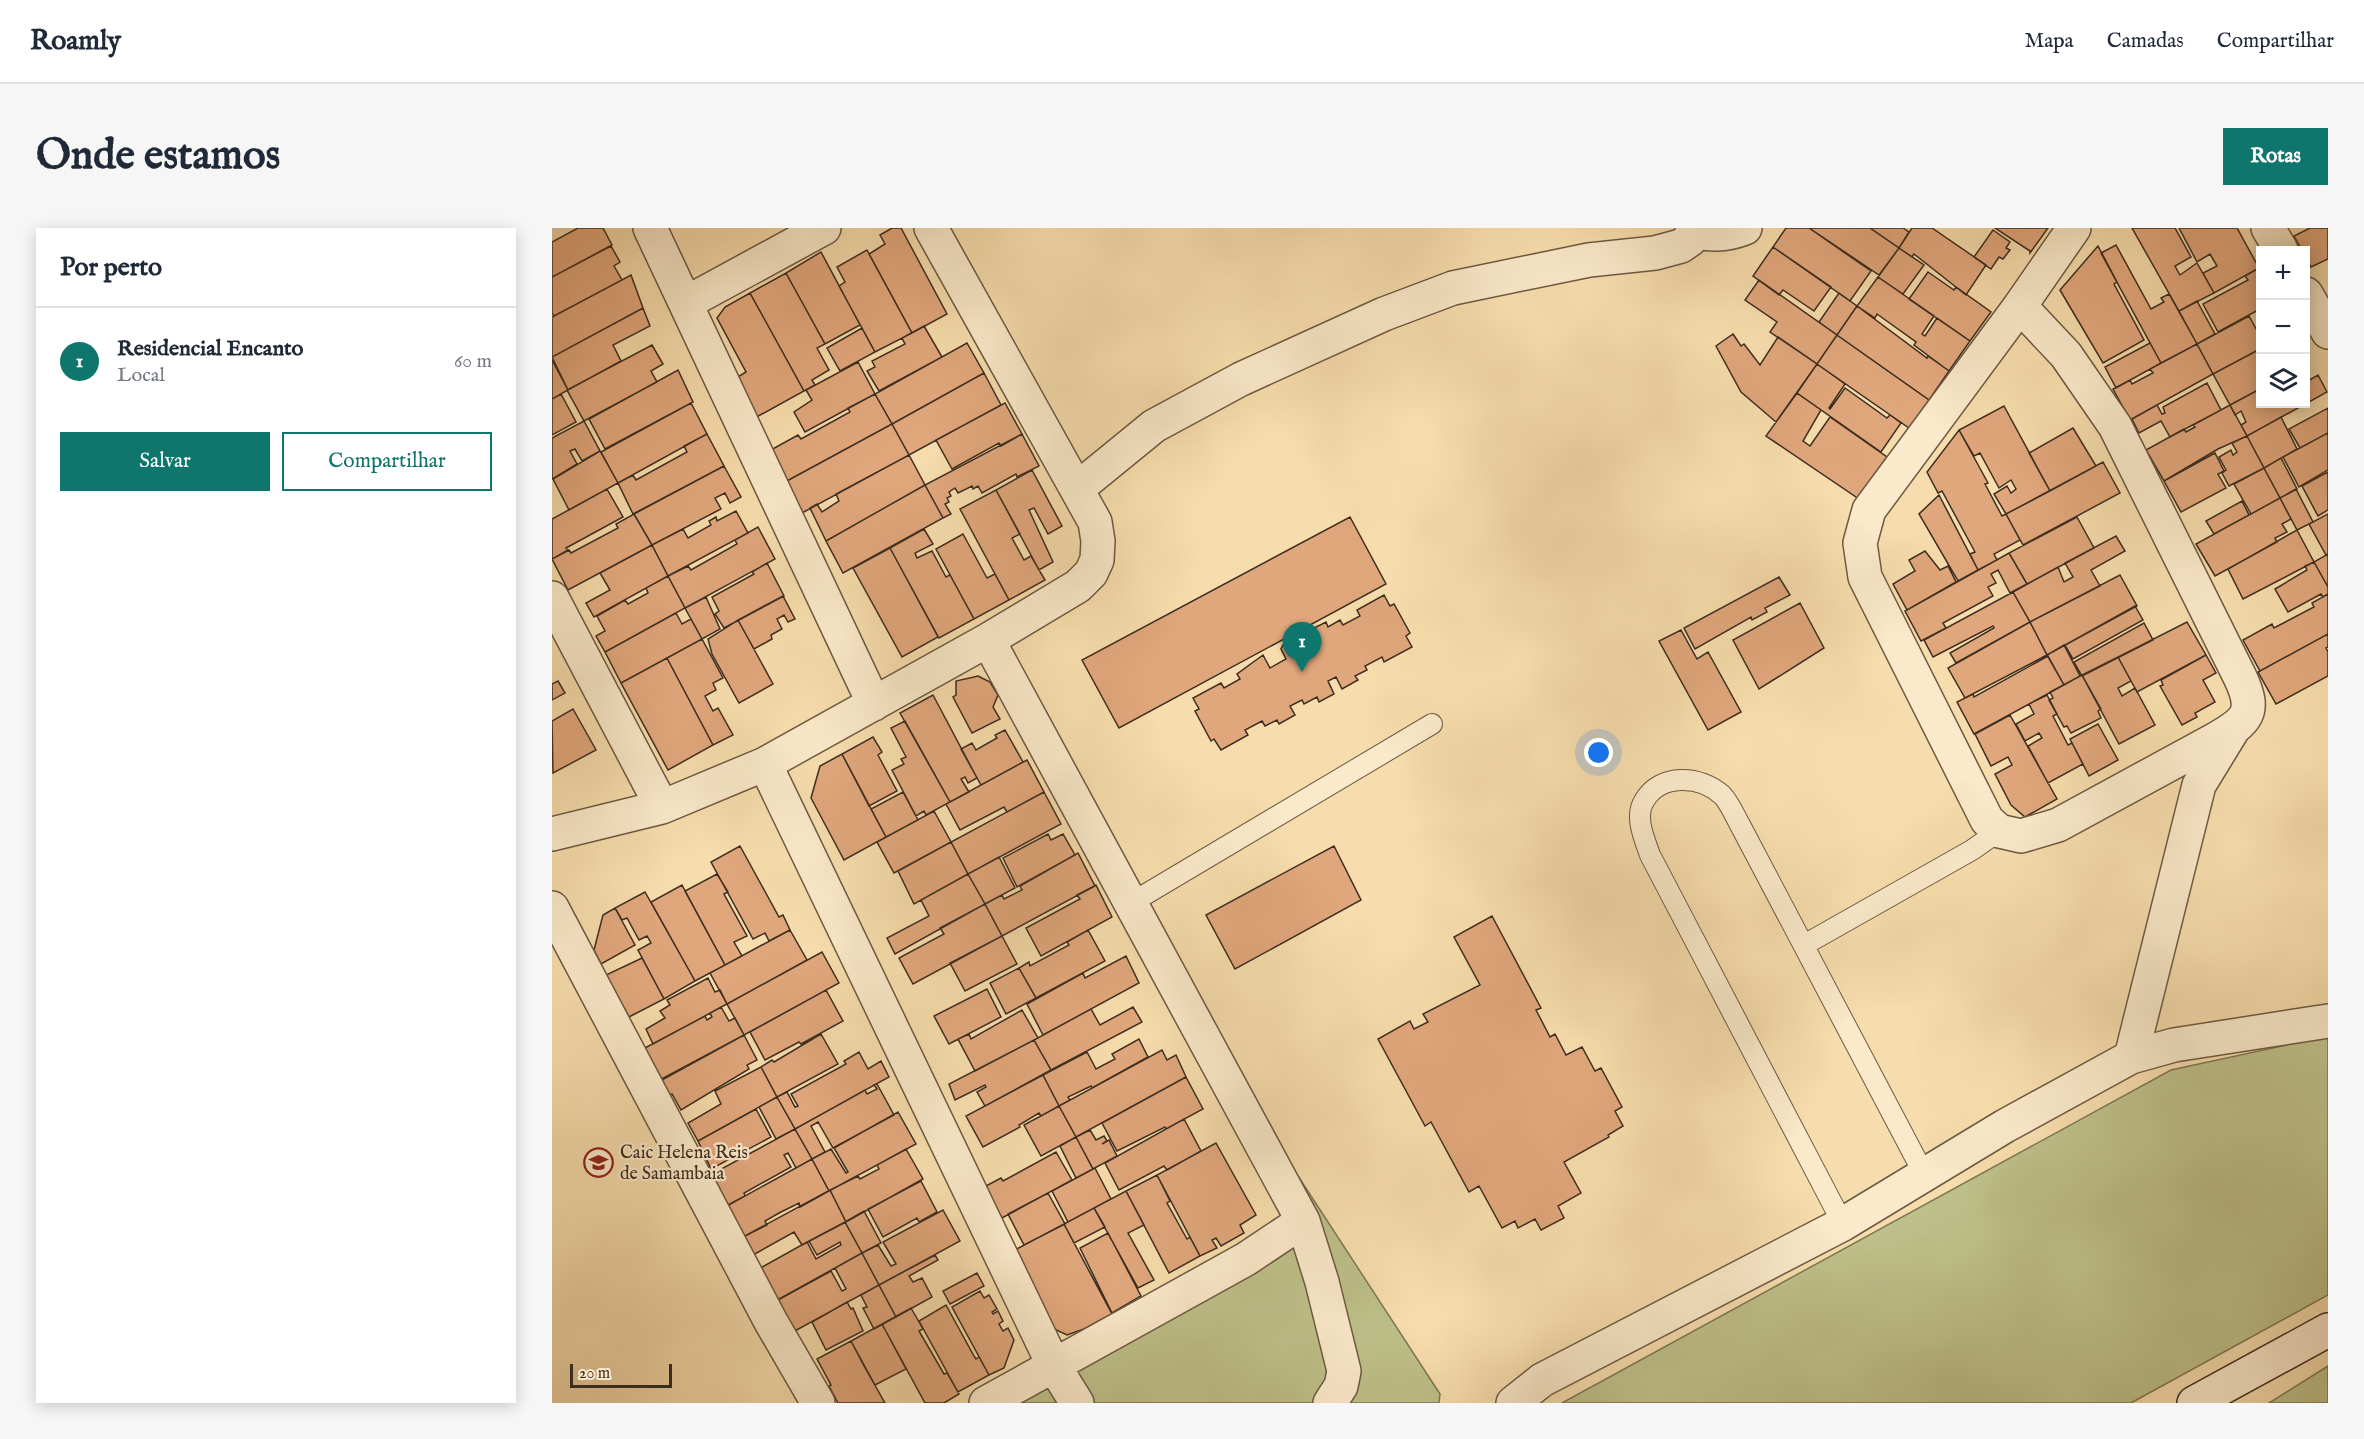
<!DOCTYPE html>
<html lang="pt">
<head>
<meta charset="utf-8">
<style>
  body { margin:0; font-family:"IM FELL English",serif; background:#f6f6f7; color:#1f2937 }
  .controls { position:absolute; right:18px; top:18px; display:grid; overflow:hidden; border-radius:0px; box-shadow:0 3px 15px #0003 }
  .controls button { width:54px; height:54px; display:grid; place-items:center; padding:0; border:0; border-bottom:2px solid #e0e1e3; background:#fff; color:#1f2937; font:30px sans-serif }
  .scale { position:absolute; left:18px; bottom:15px; width:102px; box-sizing:border-box; padding-left:6px; border:3px solid #3d2d1f; border-top:0; font-size:16px; line-height:21px; white-space:nowrap; color:#3d2d1f; -webkit-text-stroke:4px #fae9ca; paint-order:stroke }
  .you { position:absolute; left:1047px; top:525px; width:21px; height:21px; margin:-15px; border:4px solid #fff; border-radius:50%; background:#1a73e8; box-shadow:0 0 0 9px #1a73e833 }
  .badge { display:grid; place-items:center; width:39px; height:39px; border-radius:50%; background:#0f766e; color:#fff; font-size:20px; font-weight:700 }
  .pin { position:absolute; translate:-50% -50px; filter:drop-shadow(0 2px 3px #0008) }
  .pin::after { content:''; position:absolute; top:32px; width:21px; height:18px; background:inherit; clip-path:polygon(0 0,100% 0,50% 100%) }
  .list { margin:0; padding:0; list-style:none }
  h2 { display:flex; justify-content:space-between; align-items:center; height:78px; margin:0; padding:0 24px; font-size:26px }
  h2 small { font-size:20px; font-weight:400; color:#747a83 }
  .list li { display:grid; grid-template-columns:39px 1fr auto; gap:18px; align-items:center; box-sizing:border-box; height:108px; padding:0 24px; border-top:2px solid #e0e1e3 }
  .list b { display:block; font-size:22px; white-space:nowrap }
  .list p { margin:0; font-size:20px; white-space:nowrap; color:#747a83 }
  .list em { font-size:20px; font-style:normal; color:#747a83 }
  .actions { display:flex; gap:12px; padding:18px 24px }
  .actions a { flex:1; padding:14px 0; border:2px solid #0f766e; border-radius:0px; text-align:center; font-size:21px; color:#0f766e }
  .actions .main { background:#0f766e; color:#fff }
  .icon { flex:none; width:33px; height:33px; fill:none; stroke:currentColor; stroke-width:2; stroke-linecap:round; stroke-linejoin:round }
  .map { position:relative; flex:none; width:1776px; height:1175px; overflow:hidden; border-radius:0px }
  header { display:flex; align-items:center; gap:36px; box-sizing:border-box; height:84px; padding:0 30px; background:#fff; border-bottom:2px solid #e0e1e3 }
  header strong { font-size:28px }
  nav { display:flex; gap:33px; margin-inline-start:auto; font-size:21px }
  .intro { display:flex; align-items:center; justify-content:space-between; box-sizing:border-box; height:144px; padding:0 36px }
  h1 { margin:0; font-size:42px }
  .button { padding:15px 27px; border-radius:0px; background:#0f766e; color:#fff; font-size:21px; font-weight:700 }
  main { display:flex; gap:36px; padding:0 36px }
  aside { flex:1; background:#fff; border-radius:0px; box-shadow:0 3px 15px #0003 }
  .map>svg:first-child { display:block }
</style>
</head>
<body>
<header>
<strong>Roamly</strong>
<nav><a>Mapa</a><a>Camadas</a><a>Compartilhar</a></nav>
</header>
<div class="intro"><h1>Onde estamos</h1><a class="button">Rotas</a></div>
<main>
<aside>
<h2>Por perto<small></small></h2>
<ul class="list">
<li><span class="badge">1</span><div><b>Residencial Encanto</b><p>Local</p></div><em>60 m</em></li>
</ul>
<div class="actions"><a class="main">Salvar</a><a>Compartilhar</a></div>
</aside>
<div class="map">
<svg width="1776" height="1175" viewBox="0 0 1776 1175">
  <rect width="100%" height="100%" fill="#f7ddad"/>
  <filter id="stains"><feTurbulence type="fractalNoise" baseFrequency=".00333" numOctaves="4"/><feColorMatrix values="0 0 0 0 .2 0 0 0 0 .09 0 0 0 0 .02 0 0 0 .5 -.17"/></filter>
  <radialGradient id="worn" r=".72"><stop offset=".6" stop-color="#630" stop-opacity="0"/><stop offset="1" stop-color="#630" stop-opacity=".3"/></radialGradient>
  <path fill="#bec089" stroke="#7e7654" stroke-width="1.5" d="M1776 808V1067L1579 1175H1010L1619 842Z
    M746 948 888 1166 887 1175H445L737 1015Z
    M1776 1138V1175H1717Z"/>
  <path fill="#e1a77c" stroke="#3d2d1f" stroke-width="1.5" d="M26 0H51L60 17 0 49V14Z
    M340 0H349L395 86 360 105 317 26 333 16 328 7Z
    M1234 0H1257L1319 43 1298 73 1221 19Z
    M1257 0H1318L1347 20 1327 47Z
    M1318 0H1351L1357 4 1347 20Z
    M1360 0H1380L1434 37 1414 67 1362 26 1360 29 1347 20Z
    M1443 0H1496L1478 25V23Z
    M1580 0H1623L1639 29 1623 38 1628 47 1645 35 1662 65 1627 83Z
    M1627 0H1685L1707 40 1662 65 1651 45 1665 38 1658 26 1645 34Z
    M1758 0H1776V31L1759 39 1754 29V22H1750L1742 8Z
    M1441 2 1458 14 1454 20 1458 22 1451 31 1447 29 1439 41 1422 29Z
    M1564 17 1599 81 1612 74 1609 70 1617 66 1645 116 1609 135 1549 25Z
    M59 18 68 34 62 38 70 52 2 88 0 85V49Z
    M1546 18 1565 54 1562 56 1592 112 1551 135 1508 62Z
    M1221 19 1279 59 1262 83 1231 62 1227 67 1201 48Z
    M1347 20 1372 37 1351 66 1326 49Z
    M315 22 360 105 323 124 287 58 293 54 285 39Z
    M269 24 308 97 273 116 234 45Z
    M1707 40 1708 81 1666 104 1651 76 1696 52 1693 48Z
    M1376 44 1402 62 1404 59 1439 84 1418 113 1357 71Z
    M234 45 273 116 265 120 277 142 260 152 263 157 252 163 198 65Z
    M79 47 91 80 0 129V89Z
    M1326 49 1382 88 1370 106 1373 108 1385 90 1418 113 1397 143 1362 117 1364 114 1325 86 1323 90 1305 78Z
    M1207 52 1285 107 1265 136 1218 104 1225 94 1193 72Z
    M198 65 252 163 201 191 181 152 194 144 165 90 173 79Z
    M1287 65 1305 78 1285 107 1267 94Z
    M1645 73 1663 106 1645 116 1627 83Z
    M1305 78 1375 130 1376 128 1397 143 1377 172 1285 107Z
    M91 80 98 98 61 117 69 133 16 162 0 129Z
    M1697 88 1708 108V121L1661 146 1645 116Z
    M372 98 390 129 327 163 315 143 323 139 320 133 353 116 350 110Z
    M310 100 323 124 288 143 275 120Z
    M1181 106 1189 118 1192 116 1208 137 1226 109 1265 136 1224 194 1189 164 1164 118Z
    M1285 107 1377 172 1357 200 1265 136Z
    M415 115 432 145 340 196 323 166Z
    M1598 115 1609 135 1564 160 1553 139Z
    M1645 116 1661 146 1578 192 1561 161 1578 152 1580 156 1601 145 1598 141Z
    M100 117 111 136 99 143 105 154 32 193 15 162Z
    M1708 121V161L1678 177 1661 146Z
    M0 132 16 162 0 171Z
    M306 134 323 166 253 204 242 184 260 172 254 162Z
    M1265 136 1293 156 1277 180 1278 181 1293 160 1335 190 1338 187 1349 195 1329 224 1245 165Z
    M126 142 141 174 53 221 37 191Z
    M432 145 449 177 357 227 340 196Z
    M1766 147 1775 164 1695 208 1689 197 1694 194 1689 183 1683 187 1678 177 1708 161V176H1754V154Z
    M1655 155 1669 182 1618 209 1609 193 1587 205 1580 191 1605 177 1610 186 1613 185 1611 179Z
    M1245 165 1269 182 1251 213 1258 218 1278 189 1335 229 1307 271 1214 208Z
    M9 166 24 194 0 207V171Z
    M323 166 340 196 233 254 217 223 246 207 249 211 298 184 296 180Z
    M139 175 155 206 66 255 49 224Z
    M453 175 470 206 449 218 447 215 400 241 384 212Z
    M1678 177 1695 208 1666 221 1612 253 1594 222 1632 201 1634 204 1643 199 1641 197Z
    M1452 178 1498 263 1454 286 1442 266 1455 258 1459 265 1464 261 1459 252 1447 260 1428 225 1422 228 1407 202Z
    M1776 180V205L1748 220 1737 201Z
    M1729 189 1745 221 1712 240 1695 208Z
    M32 193 48 223 30 233 23 221 18 223 25 236 0 251V210Z
    M340 196 357 227 250 285 233 254Z
    M1521 200 1544 238 1498 263 1477 225Z
    M1407 202 1436 255 1433 256 1450 288 1454 286 1468 312 1442 326 1445 332 1426 342 1418 326 1423 324 1390 263 1386 265 1375 244Z
    M1776 205V242L1747 259 1731 229Z
    M155 206 172 238 81 286 66 255 81 247 84 252 135 224 132 218Z
    M470 206 487 238 465 249 464 246 430 265 426 258 421 261 420 258 406 265 403 260 397 264 399 268 395 270 397 274 393 276 399 286 391 290 373 257Z
    M1695 208 1712 240 1677 258 1670 245 1674 242 1667 229 1679 222 1681 227 1685 224 1680 215Z
    M48 223 66 255 17 282 1 251Z
    M1663 225 1672 243 1666 246 1674 260 1629 284 1612 253Z
    M357 227 373 257 274 313 258 280 265 276 270 284 287 273 284 266Z
    M1729 230 1745 261 1728 270 1712 240Z
    M1551 234 1568 265 1471 317 1454 286Z
    M172 238 189 269 178 275 173 265 163 270 169 281 100 317 82 286Z
    M1712 240 1728 270 1699 286 1682 256Z
    M480 242 510 298 496 306 482 280 477 282 501 334 487 342 444 262Z
    M1776 244V282L1766 288 1750 258Z
    M373 257 391 290 291 345 274 313Z
    M55 261 71 289 14 320 16 322 0 331V291Z
    M1744 261 1761 294 1745 302 1728 270Z
    M444 262 468 306 460 310 472 332 479 328 493 352 457 372 408 281Z
    M1387 267 1426 342 1406 353 1367 286Z
    M1728 270 1739 291 1730 296 1735 304 1723 310 1725 314 1663 348 1644 316Z
    M1690 273 1697 287 1662 306 1654 293Z
    M184 283 196 305 116 348 100 317 131 301 136 310 159 297 157 293 164 289 165 293Z
    M82 286 100 317 16 362 0 331 17 322 19 325 66 300 64 296Z
    M1776 286V326L1774 327 1757 296Z
    M798 289 834 356 567 500 530 432Z
    M1525 289 1542 320 1475 356 1457 325Z
    M206 299 223 331 133 380 116 348 136 338 139 342 185 316 183 312Z
    M372 301 381 316 363 325 365 330 380 323 394 349 398 347 422 391 387 410 338 320Z
    M1745 302 1762 334 1691 371 1676 341Z
    M411 306 435 350 443 346 457 372 422 391 384 321Z
    M1564 308 1573 323 1539 342 1548 358 1478 394 1461 364 1506 339 1512 354 1521 349 1513 335Z
    M100 317 116 348 42 389 34 375 58 362 48 345Z
    M338 320 386 409 350 429 301 340Z
    M1373 323 1388 342 1396 338 1404 354 1355 382 1341 356 1363 343 1357 332Z
    M1457 325 1475 356 1458 365 1446 342 1439 346 1444 355 1436 359 1441 368 1391 395 1394 400 1369 413 1353 383Z
    M1776 326V359L1762 334Z
    M1762 334 1776 359V366L1771 369 1769 366 1736 384 1723 361 1755 342 1753 338Z
    M215 335 232 368 172 400 163 386 167 383 160 369 202 346 200 344Z
    M1568 347 1585 378 1495 427 1478 394Z
    M116 348 133 380 53 424 44 408 53 403 45 388 73 372 76 376 96 365 94 360Z
    M1227 349 1238 367 1213 380 1215 384 1200 392 1199 389 1143 421 1132 400Z
    M1461 364 1478 394 1404 435 1398 425 1442 400 1441 398 1381 429 1372 412Z
    M1776 366V406L1708 443 1691 412 1720 396 1722 400 1762 379 1760 375Z
    M832 367 838 378 842 376 858 405 854 408 860 419 832 434 830 429 813 438 815 442 803 448 806 452 790 461 784 449 776 453 782 466 767 474 765 469 752 476 750 472 738 478 743 487 727 496 725 492 713 498 710 493 693 502 696 507 669 522 662 511 659 513 643 483 647 481 641 470 669 455 672 460 688 451 685 446 711 427 718 440 734 431 729 421 731 417 738 413 743 416 747 422 756 417 757 419 765 415 758 402 774 394 776 399 788 392 791 397 808 388 805 382Z
    M231 368 243 391 236 394 232 387 225 391 230 401 219 407 220 411 202 421 186 392Z
    M154 369 168 401 150 411 133 380Z
    M1248 375 1272 420 1207 461 1181 412Z
    M1583 378 1591 392 1521 431 1513 417Z
    M124 385 130 396 139 391 150 411 69 455 53 424Z
    M186 392 221 456 187 475 160 426 156 411Z
    M1478 394 1495 427 1413 470 1396 440Z
    M1635 394 1654 427 1585 464 1566 429Z
    M1592 395 1601 412 1530 448 1522 434Z
    M1129 402 1145 431 1156 424 1189 484 1156 502 1107 413Z
    M1776 406V419L1774 420 1776 424V448L1724 476 1706 444Z
    M150 411 171 450 161 455 164 462 153 468 161 483 166 480 181 507 161 517 115 430Z
    M1512 417 1528 448 1512 457 1495 427Z
    M1654 427 1664 445 1651 452 1663 474 1643 485 1645 489 1630 497 1608 458 1611 457 1609 452Z
    M1496 428 1512 457 1422 506 1405 474 1421 466 1422 469Z
    M1566 429 1579 453 1566 460 1570 468 1583 460 1603 497 1567 516 1530 447Z
    M115 430 161 517 116 542 69 455Z
    M1530 447 1549 481 1546 483 1549 490 1519 505 1515 498 1512 499 1497 472 1501 470 1498 464Z
    M426 448 438 454 446 467 441 479 448 491 420 505 401 469 404 467V453Z
    M6 453 13 465 0 472V456Z
    M381 467 425 550 416 555 413 549 409 551 417 564 398 574 348 485Z
    M1495 467 1505 486 1501 488 1516 517 1520 515 1531 536 1496 555 1476 518 1490 510 1487 505 1473 513 1464 496 1482 486 1477 476Z
    M21 481 44 522 1 545 0 493Z
    M1458 487 1505 571 1473 589 1459 577 1443 546 1460 537 1456 529 1439 538 1423 506Z
    M353 493 398 574 374 587 372 583 364 588 340 542 352 536 349 531 354 529 339 500Z
    M1546 496 1566 532 1537 548 1518 511Z
    M453 502 471 534 429 557 409 521 420 515 424 522 445 510 443 507Z
    M321 509 330 524 326 527 345 563 317 578 290 526Z
    M290 526 334 609 292 632 259 570 268 538Z
    M475 532 492 564 455 584 452 579 408 602 394 576Z
    M351 564 366 592 334 609 319 581Z
    M492 564 509 596 416 646 399 614Z
    M382 583 399 614 342 645 325 614Z
    M496 606 499 612 511 606 523 627 465 659 451 630Z
    M399 614 416 646 362 676 346 643Z
    M188 618 227 689 231 687 238 702 217 713 213 705 201 711 159 634Z
    M782 618 809 672 683 741 654 687Z
    M526 625 543 658 450 708 433 676 450 667 452 671 470 662 468 658Z
    M447 629 463 660 433 676 416 646Z
    M165 646 176 664 172 666 195 708 182 714 190 728 173 737 133 663Z
    M416 646 433 676 343 726 335 710 377 688 369 672Z
    M130 657 173 737 143 753 99 674Z
    M544 657 560 689 489 728 474 700 528 671 525 667Z
    M93 664 143 753 112 771 86 722 99 715 95 708 87 712 75 690 70 692 63 680Z
    M433 676 450 708 361 756 347 730 392 706 388 700Z
    M63 680 83 717 49 736 42 722 51 687Z
    M940 688 989 780 984 782 998 809 1003 806 1014 827 1030 819 1043 843 1049 840 1070 879 1063 883 1071 898 1056 907 1057 909 1012 934 1029 965 1006 978 1012 990 989 1002 983 991 966 1000 963 993 950 1000 927 958 917 964 879 894 873 898 826 811 858 793 862 801 876 794 871 786 928 757 902 709Z
    M238 702 255 732 175 776 158 745Z
    M536 702 553 733 484 770 467 740 477 734 478 738 517 717 515 714Z
    M450 708 465 736 413 763 398 735Z
    M270 724 287 755 192 807 175 776Z
    M574 728 587 755 491 807 475 776 531 745 533 750Z
    M90 730 112 771 77 789 54 747Z
    M467 740 484 770 454 786 438 755Z
    M156 750 163 764 168 762 175 776 101 816 94 801 113 790 108 783 118 777 115 772Z
    M435 761 449 789 397 816 382 788Z
    M274 762 291 793 249 816 247 814 213 832 198 804Z
    M169 779 177 793 183 790 192 807 106 853 89 822 153 788 155 792 160 789 158 785Z
    M581 779 590 794 499 842 482 812 539 781 548 797Z
    M470 782 486 810 423 843 406 811 417 806 419 811Z
    M269 806 286 836 225 869 209 839 220 832 222 834Z
    M192 807 205 832 195 837 197 841 129 882 120 866 116 868 108 853Z
    M587 811 596 829 540 860 539 858 516 869 518 872 507 878 491 847 535 824 544 841 563 831 560 826Z
    M482 812 499 842 433 878 425 864 434 859 433 857 403 872 397 856Z
    M610 822 615 832 624 827 634 849 524 909 507 878Z
    M307 824 316 841 329 833 337 849 243 901 225 869 235 864 243 879 246 878 239 866 294 836 292 833Z
    M209 839 225 869 146 913 136 895 169 876 163 863Z
    M491 847 507 878 489 888 487 885 467 897 468 899 431 919 414 888Z
    M634 849 651 881 614 901 613 899 565 923 550 895Z
    M325 856 342 887 281 920 266 894 259 898 273 924 260 931 243 901 313 862 315 866 325 861 322 857Z
    M225 869 243 901 224 911 207 879Z
    M507 878 524 909 489 928 472 897Z
    M204 881 219 909 159 941 146 913Z
    M346 884 364 916 277 963 260 931 279 921 294 945 296 944 282 920Z
    M632 891 649 923 615 942 612 938 567 962 553 935Z
    M243 901 260 931 244 940 236 925 232 927 239 939 192 965 193 968 176 977 160 946Z
    M538 902 544 912 552 908 555 913 550 916 557 912 565 928 541 941 524 909Z
    M524 909 541 941 524 950 508 918Z
    M664 915 704 987 688 997 692 1005 669 1018 664 1010 660 1012 665 1020 648 1028 605 947Z
    M354 921 371 951 294 994 278 962 306 948 308 951 327 941 325 937Z
    M504 924 520 952 450 990 432 959 449 950 451 953Z
    M260 931 277 963 248 979 247 975 227 985 213 993 215 997 191 1009 173 979Z
    M543 940 559 971 516 994 500 963Z
    M605 947 618 973 615 975 635 1011 638 1009 648 1028 617 1045 574 963Z
    M369 953 385 984 367 994 365 990 331 1009 316 981Z
    M278 962 294 994 250 1017 242 1004 201 1027 191 1009Z
    M574 963 592 997 576 1005 602 1052 586 1060 542 980Z
    M496 965 513 996 472 1017 456 986Z
    M542 980 553 999 522 1015 512 996Z
    M391 982 408 1013 327 1057 310 1025 326 1017 339 1038 344 1036 331 1014Z
    M312 983 329 1015 310 1025 293 994Z
    M293 994 310 1025 220 1075 203 1043 255 1014 264 1031 289 1017 288 1014 265 1027 257 1013Z
    M512 996 560 1086 532 1101 515 1107 500 1100 459 1024Z
    M556 1005 589 1068 560 1085 528 1020Z
    M310 1025 327 1057 241 1104 224 1073 279 1043 290 1063 294 1061 283 1040Z
    M383 1027 386 1032 357 1048 361 1054 370 1050 380 1069 344 1089 327 1057Z
    M425 1045 432 1058 398 1076 391 1063Z
    M327 1057 344 1089 322 1101 311 1080 315 1079 309 1067Z
    M428 1063 432 1070 437 1067 445 1081 440 1084 441 1086 446 1083 451 1093 447 1096 451 1103 456 1100 462 1112 452 1140 437 1147 400 1079Z
    M295 1074 299 1081 301 1080 311 1103 274 1122 260 1094Z
    M394 1077 422 1128 424 1131 427 1129 437 1147 406 1164 367 1093Z
    M359 1080 371 1101 367 1103 392 1146 395 1145 407 1166 392 1175H373L330 1096Z
    M330 1096 354 1141 323 1157 299 1113Z
    M299 1113 312 1138 333 1175H286L277 1158 279 1157 265 1131Z"/>
  <g fill="none" stroke-linecap="round" stroke-linejoin="round">
    <defs>
      <path id="lane" d="M579 675 880 496
        M1252 717 1420 622 1447 603
        M1291 996 1098 627C1093 612 1082 589 1092 573 1108 545 1148 547 1170 567 1177 574 1182 586 1187 595L1373 948"/>
      <path id="street" d="M98 0 322 476
        M1140 0C1154 10 1178 6 1193 0
        M1716 0 1729 22
        M1754 66 1776 104
        M134 75 272 0
        M1468 78 1514 127 1563 198 1688 449C1705 485 1695 493 1664 511L1506 597 1469 608 1447 603 1435 592 1313 349 1308 315 1317 282 1468 78 1522 0
        M526 260 602 198 689 151 832 86 901 60 1037 32 1103 25 1129 18 1139 11 1144 3
        M0 370 110 579
        M213 536 502 1138 525 1175
        M0 606 110 579 213 536 436 412 526 358 539 345 545 332 546 313 543 294 379 0
        M0 680 219 1094 266 1175
        M1579 829 1647 557 1680 503
        M751 993 770 1054 792 1143 789 1158 778 1175
        M434 1175 694 1031 751 993 436 412
        M961 1175 990 1152 1291 996 1453 898 1579 829 1622 817 1776 793"/>
      <path id="secondary" d="M1642 1175 1776 1102"/>
    </defs>
    <use href="#lane" stroke="#6c5942" stroke-width="22"/>
    <use href="#street" stroke="#6c5942" stroke-width="36"/>
    <use href="#secondary" stroke="#3d2d1f" stroke-width="36"/>
    <use href="#lane" stroke="#fae9ca" stroke-width="20"/>
    <use href="#street" stroke="#fae9ca" stroke-width="33"/>
    <use href="#secondary" stroke="#fae9ca" stroke-width="33"/>
  </g>
  <defs>
    <symbol id="school-ring" viewBox="-11 -11 22 22"><circle r="9.5" fill="#fae9ca" stroke="#8f2418" stroke-width="1.5"/><path d="M0-5L7-2L0 1L-7-2ZM-4 1L0 2.5L4 1V4Q0 6-4 4Z" fill="#8f2418"/></symbol>
  </defs>
  <g fill-rule="evenodd">
    <use href="#school-ring" x="30" y="918" width="33" height="33"/>
  </g>
  <g text-anchor="middle" dominant-baseline="central" stroke-width="4.5" stroke-linejoin="round" paint-order="stroke">
    <g font-size="18" fill="#3d2d1f" stroke="#fae9ca" text-anchor="start">
      <text x="68" y="925">Caic Helena Reis<tspan x="68" dy="21">de Samambaia</tspan></text>
    </g>
  </g>
  <rect width="100%" height="100%" filter="url(#stains)"/>
  <rect width="100%" height="100%" fill="url(#worn)"/>
</svg>
<div class="controls">
<button>+</button>
<button>−</button>
<button><svg class="icon" aria-label="layers" viewBox="0 0 24 24"><path d="M12 4l9 5-9 5-9-5zM3 14l9 5 9-5"/></svg></button>
</div>
<div class="scale">20 m</div>
<div class="you"></div>
<div class="pin badge" style="left:750px;top:444px">1</div>
</div>
</main>
</body>
</html>
